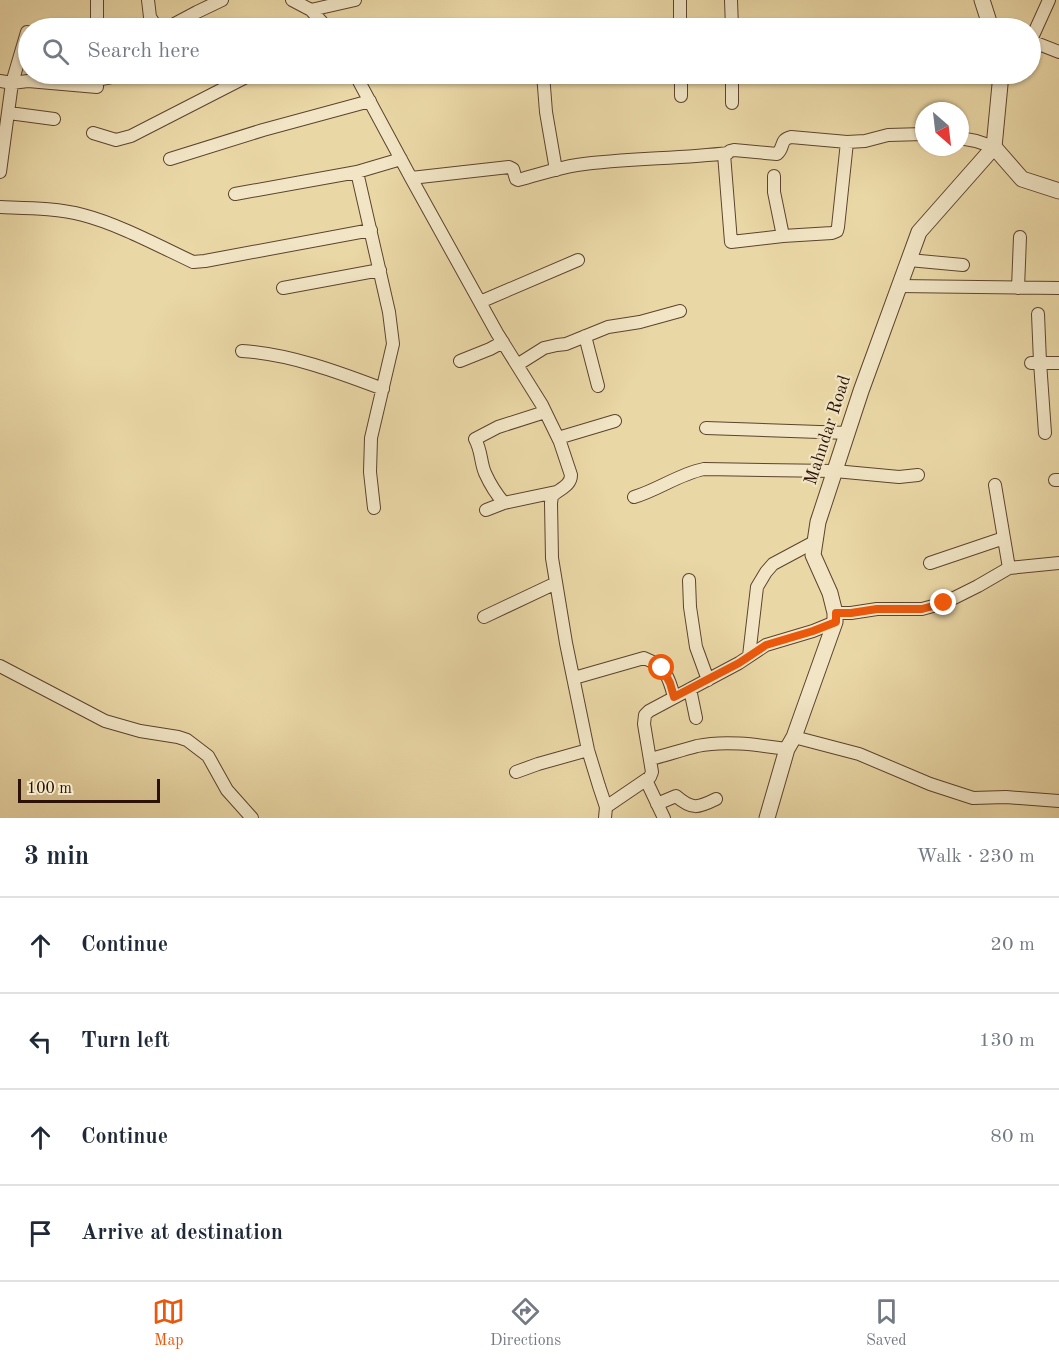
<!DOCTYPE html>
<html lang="en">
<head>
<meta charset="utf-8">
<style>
  body { margin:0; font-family:"Old Standard TT",serif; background:#f2f2f3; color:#1f2937 }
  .compass { position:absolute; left:915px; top:102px; width:54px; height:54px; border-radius:50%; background:#fff; box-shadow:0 2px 4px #0004; rotate:152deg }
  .scale { position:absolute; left:18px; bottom:15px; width:142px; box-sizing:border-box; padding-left:6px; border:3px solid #2c1206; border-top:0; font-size:16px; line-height:21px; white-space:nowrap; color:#2c1206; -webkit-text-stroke:4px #f1e5c5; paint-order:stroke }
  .stop { position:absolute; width:18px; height:18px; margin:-14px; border:4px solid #ea580c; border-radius:50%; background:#fff }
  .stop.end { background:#ea580c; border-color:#fff; box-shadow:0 2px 6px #0008 }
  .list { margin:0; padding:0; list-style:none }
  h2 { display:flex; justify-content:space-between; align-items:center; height:78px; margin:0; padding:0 24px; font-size:26px }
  h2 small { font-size:20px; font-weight:400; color:#747a83 }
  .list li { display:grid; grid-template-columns:39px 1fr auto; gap:18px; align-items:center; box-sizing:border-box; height:96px; padding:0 24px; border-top:2px solid #e0e1e3 }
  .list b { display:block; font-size:22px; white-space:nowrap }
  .list em { font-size:20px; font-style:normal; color:#747a83 }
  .icon { flex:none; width:33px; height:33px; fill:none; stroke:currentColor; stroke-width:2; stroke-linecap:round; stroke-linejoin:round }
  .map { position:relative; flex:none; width:1059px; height:818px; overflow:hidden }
  .search { position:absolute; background:#fff; box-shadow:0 2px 4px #0004; left:18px; right:18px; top:18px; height:66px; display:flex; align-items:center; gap:15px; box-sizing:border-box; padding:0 21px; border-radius:33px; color:#747a83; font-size:22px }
  .sheet { height:462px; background:#fff }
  nav { display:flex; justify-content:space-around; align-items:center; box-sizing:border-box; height:84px; border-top:2px solid #e0e1e3; background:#fff; font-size:16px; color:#747a83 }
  nav a { display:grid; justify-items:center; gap:3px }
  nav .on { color:#ea580c }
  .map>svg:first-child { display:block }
</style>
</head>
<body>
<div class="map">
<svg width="1059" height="818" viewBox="0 0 1059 818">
  <rect width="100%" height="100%" fill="#ead7a6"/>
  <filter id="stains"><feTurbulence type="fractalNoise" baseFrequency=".00333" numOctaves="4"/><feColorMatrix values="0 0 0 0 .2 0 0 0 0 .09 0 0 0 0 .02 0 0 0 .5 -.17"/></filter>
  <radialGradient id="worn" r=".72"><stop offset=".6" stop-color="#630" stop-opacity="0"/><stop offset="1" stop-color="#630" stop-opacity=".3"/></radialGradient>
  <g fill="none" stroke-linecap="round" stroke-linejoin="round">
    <defs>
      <path id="minor" d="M97 0V28
        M148 0 150 17 157 28
        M292 0 311 10 327 28
        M680 0V28
        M731 0 732 28
        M311 10 355 0
        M167 28 197 12 222 0
        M1031 41 1059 52
        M1030 42 1049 0
        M355 74 411 178 497 333 542 405 560 442 571 475C571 486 559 489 552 496L551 503 552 558 566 643 588 750 599 786 606 807 605 818
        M543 74 546 112 556 170
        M681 74V96
        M732 74V103
        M97 80 128 74
        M0 81 12 83 27 32
        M9 113 54 119
        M93 133 116 140 131 136 252 74
        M960 138 976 141 994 147
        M724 154 731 242 783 236 832 233 837 231 838 227 847 142
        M170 159 263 130 370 101
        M0 172 12 83 28 81 97 87V74
        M357 172 389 312 393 344 371 438 370 472 374 508
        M774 176V192L783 236
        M411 178 509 167 513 169 516 179 518 180C538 175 557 168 577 165 627 158 678 159 728 153L730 151 734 150 777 154C785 147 779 140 791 137L847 142 865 141 888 135 924 134
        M235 194 357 172 401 159
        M0 207C25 208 58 208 83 215 118 224 159 246 193 262L205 261 371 230
        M909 260 963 265
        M899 286 1059 288
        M283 288 380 270
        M1018 288 1020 237
        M480 302 578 260
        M1038 314 1040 362 1045 433
        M585 336 598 386
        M242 351C290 354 338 372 383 389
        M460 361 490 349 503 342
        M1031 363H1059
        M517 365 544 348 557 345 566 344 608 327 640 322 680 311
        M706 428 848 433
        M558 438 615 421
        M1055 480H1059
        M995 485 1009 568
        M634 497C658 490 679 474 704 469L835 471 899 477 918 475
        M504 503C496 494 490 484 485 473 480 461 482 452 475 439L498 427 545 412
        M486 510 504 503 556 492
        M930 563 1004 538
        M689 580 690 607 696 647 708 680
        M835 613H851L877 609H922L944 603 978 586 1009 568 1059 563
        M484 617 556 583
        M749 656 757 587 766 572 773 564 816 541
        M0 666 105 721 140 731 178 737 187 740 208 756 227 790 252 818
        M574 678 644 658C665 666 669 677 674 697
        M690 689 696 718
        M794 737 859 754 930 784 973 798 1006 797 1059 801
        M651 759C666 755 682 750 697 746 726 740 758 745 787 749
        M516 772 538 764 588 750
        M646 780 664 818
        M657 804 676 796C692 810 698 808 716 799
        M606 807 650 777 652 772 644 724 645 715 649 711 739 663 766 645 813 631 835 622"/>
      <path id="tertiary" d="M982 0 991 28
        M994 147 1022 179 1059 191
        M767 818 787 749 794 737 835 622V613L830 593 813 555 818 522 861 391 919 232 994 147 1001 74"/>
    </defs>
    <use href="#minor" stroke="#5c432e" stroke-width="14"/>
    <use href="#tertiary" stroke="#5c432e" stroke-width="17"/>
    <use href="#minor" stroke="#f1e5c5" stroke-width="12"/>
    <use href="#tertiary" stroke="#f1e5c5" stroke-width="15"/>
  </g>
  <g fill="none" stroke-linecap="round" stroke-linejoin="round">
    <path stroke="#ea580c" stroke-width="8" d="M662 668 670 683 674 697 739 663 766 645 813 631 836 622V613H851L877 609H922L944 603"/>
  </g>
  <g text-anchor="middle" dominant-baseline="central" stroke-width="4.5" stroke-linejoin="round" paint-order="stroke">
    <g font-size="18" fill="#2c1206" stroke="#f1e5c5">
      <text transform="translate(828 430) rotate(-72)">Mahndar Road</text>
    </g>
  </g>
  <rect width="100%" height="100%" filter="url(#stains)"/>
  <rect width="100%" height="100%" fill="url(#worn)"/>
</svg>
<svg class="compass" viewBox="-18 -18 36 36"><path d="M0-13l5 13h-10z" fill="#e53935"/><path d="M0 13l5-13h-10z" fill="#747a83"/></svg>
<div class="scale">100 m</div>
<div class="stop" style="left:662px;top:668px"></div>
<div class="stop end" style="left:944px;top:603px"></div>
<div class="search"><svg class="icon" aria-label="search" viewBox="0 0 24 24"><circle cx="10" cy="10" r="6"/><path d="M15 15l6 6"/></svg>Search here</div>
</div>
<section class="sheet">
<h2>3 min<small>Walk · 230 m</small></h2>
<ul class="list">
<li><svg class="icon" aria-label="ahead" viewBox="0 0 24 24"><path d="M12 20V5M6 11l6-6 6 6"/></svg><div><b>Continue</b></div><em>20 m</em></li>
<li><svg class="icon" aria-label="left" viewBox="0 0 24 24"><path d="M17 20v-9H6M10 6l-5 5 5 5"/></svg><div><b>Turn left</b></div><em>130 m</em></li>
<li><svg class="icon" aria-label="ahead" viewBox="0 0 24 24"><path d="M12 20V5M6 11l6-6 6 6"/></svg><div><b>Continue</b></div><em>80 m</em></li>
<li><svg class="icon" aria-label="arrive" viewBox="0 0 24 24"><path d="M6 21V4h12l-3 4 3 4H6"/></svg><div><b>Arrive at destination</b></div></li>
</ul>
</section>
<nav>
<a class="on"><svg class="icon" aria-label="map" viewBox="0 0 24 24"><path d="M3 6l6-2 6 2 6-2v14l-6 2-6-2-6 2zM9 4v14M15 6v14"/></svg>Map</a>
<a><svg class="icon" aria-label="directions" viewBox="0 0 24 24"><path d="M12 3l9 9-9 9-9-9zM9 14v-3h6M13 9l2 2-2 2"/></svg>Directions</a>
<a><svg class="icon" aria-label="saved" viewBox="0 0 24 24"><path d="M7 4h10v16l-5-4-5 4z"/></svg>Saved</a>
</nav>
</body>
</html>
